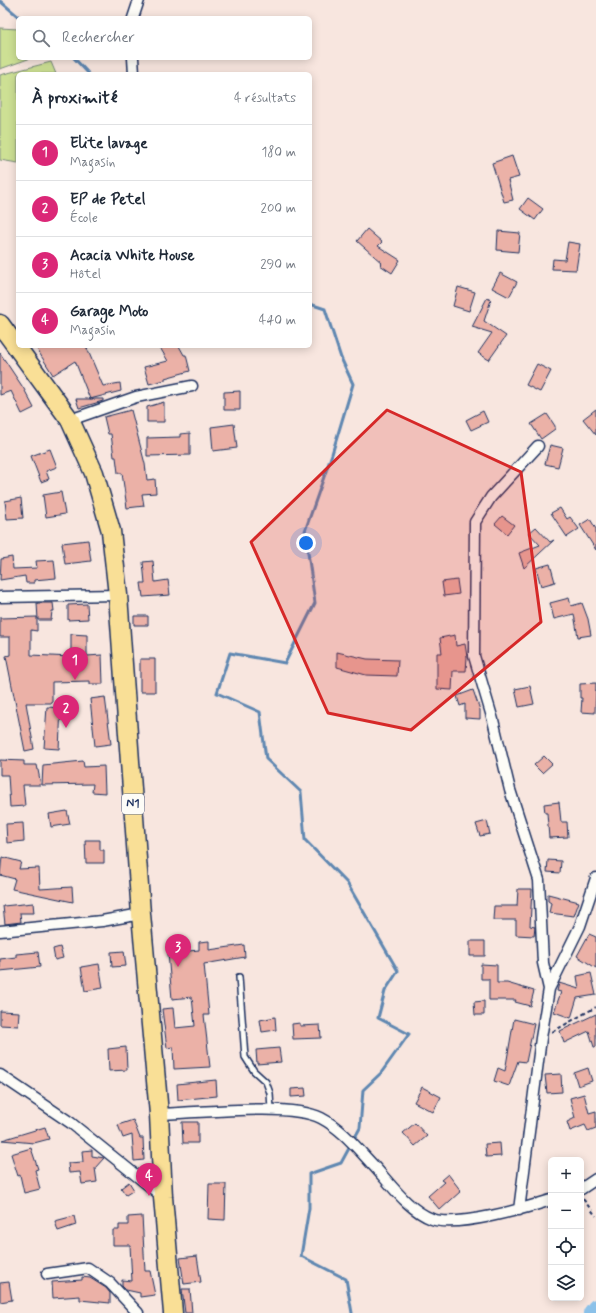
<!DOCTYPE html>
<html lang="fr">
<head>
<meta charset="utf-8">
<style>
  body { margin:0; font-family:Mynerve,sans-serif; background:#f2f2f3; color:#1f2937 }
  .controls { position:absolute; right:12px; bottom:12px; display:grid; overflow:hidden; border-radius:6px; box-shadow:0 2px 10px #0003 }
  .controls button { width:36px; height:36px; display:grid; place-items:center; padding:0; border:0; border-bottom:1px solid #e0e1e3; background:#fff; color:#1f2937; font:20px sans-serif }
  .you { position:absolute; left:306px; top:543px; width:14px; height:14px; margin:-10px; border:3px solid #fff; border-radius:50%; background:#1a73e8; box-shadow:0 0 0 6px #1a73e833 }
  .badge { display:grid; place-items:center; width:26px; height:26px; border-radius:50%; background:#db2777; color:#fff; font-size:13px; font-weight:700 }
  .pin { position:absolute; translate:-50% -33px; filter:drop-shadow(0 1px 2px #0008) }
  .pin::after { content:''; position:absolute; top:21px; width:14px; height:12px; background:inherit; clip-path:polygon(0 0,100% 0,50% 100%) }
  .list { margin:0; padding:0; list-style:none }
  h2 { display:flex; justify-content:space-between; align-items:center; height:52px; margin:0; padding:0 16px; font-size:17px }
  h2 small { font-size:13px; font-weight:400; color:#747a83 }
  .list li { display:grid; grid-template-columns:26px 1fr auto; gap:12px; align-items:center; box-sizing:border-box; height:56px; padding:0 16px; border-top:1px solid #e0e1e3 }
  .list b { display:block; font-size:15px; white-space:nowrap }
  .list p { margin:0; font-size:13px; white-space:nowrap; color:#747a83 }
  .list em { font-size:13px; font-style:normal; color:#747a83 }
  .icon { flex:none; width:22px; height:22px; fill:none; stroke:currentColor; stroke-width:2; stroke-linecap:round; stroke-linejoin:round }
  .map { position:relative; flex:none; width:596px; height:1313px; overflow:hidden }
  .search { position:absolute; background:#fff; box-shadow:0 2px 10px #0003; left:16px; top:16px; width:296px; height:44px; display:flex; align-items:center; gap:10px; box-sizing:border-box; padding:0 14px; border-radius:6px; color:#747a83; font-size:15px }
  .panel { position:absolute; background:#fff; box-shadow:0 2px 10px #0003; left:16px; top:72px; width:296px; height:276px; border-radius:6px }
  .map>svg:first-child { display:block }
</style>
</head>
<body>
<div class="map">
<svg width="596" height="1313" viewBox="0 0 596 1313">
  <rect width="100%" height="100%" fill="#f8e6df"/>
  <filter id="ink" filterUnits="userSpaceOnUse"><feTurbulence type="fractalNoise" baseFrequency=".025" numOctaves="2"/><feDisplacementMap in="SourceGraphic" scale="8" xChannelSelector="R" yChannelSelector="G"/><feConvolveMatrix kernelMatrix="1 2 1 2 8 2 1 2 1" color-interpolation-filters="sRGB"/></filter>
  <g filter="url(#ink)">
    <path fill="#cde094" stroke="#748879" d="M0 28 18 29V58H31L0 69Z
      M51 62 56 74H18V163L0 160V75Z"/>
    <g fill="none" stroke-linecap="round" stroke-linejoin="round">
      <path stroke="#5e87b1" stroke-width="3" d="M0 1 20 18
        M74 58 89 74
        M310 304 325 309 341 358 353 384 332 454 305 531 315 603 285 663 230 653 217 693 260 712 266 759 301 792 305 840 347 883 398 971 385 991 378 1018 409 1034 381 1073 363 1090 360 1128 341 1163 309 1174V1208L301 1256 346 1279 352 1313"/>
      <path stroke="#8bc1e9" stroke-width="18" d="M592 1313 596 1308"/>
    </g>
    <path fill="#ebb1a7" stroke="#1b2f5e" d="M512 156 519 177 508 180 513 200 504 202 492 163Z
      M528 198 543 209 535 220 520 209Z
      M367 229 382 242 378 246 400 260 392 273 380 265 382 263 357 241Z
      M498 231 520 233 518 252 497 250Z
      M568 242 580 244 576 270 552 269 553 259 565 260Z
      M500 273 517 282 509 297 492 288Z
      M458 287 475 292 469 311 453 306Z
      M487 298 491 300 484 321 506 336 489 360 478 353 492 333 472 327Z
      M35 346H86L103 386 120 383 121 391 90 399 75 361 53 375Z
      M159 346H179L184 355H186L190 371 165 378V380L149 384 144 367 168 361Z
      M0 353 24 389 34 408 22 414 11 391 0 395Z
      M537 364 551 371 540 392 526 385Z
      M240 391V410H224V392Z
      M76 399H103V401L79 408Z
      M164 402V422H147V407Z
      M596 409V435L583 419Z
      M131 410 145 464 147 480 155 479 156 493 142 494 144 506 127 508 122 473H118L116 457H114L111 434H108L104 417Z
      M483 411 488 422 471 430 466 420Z
      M547 414 555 426V429L541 439 531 424Z
      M234 424 237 448 213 451 211 427Z
      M190 433V455L147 456V438L180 437V434Z
      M550 445 563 448 558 467 545 464Z
      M50 449 57 467 46 471 49 479 41 482 31 456Z
      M61 492 65 514 46 517 43 495Z
      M21 498 23 518 7 519 5 501Z
      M560 508 567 519 570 517 579 529 567 537 551 513Z
      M502 516 514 525 507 534 495 524Z
      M590 519 596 529V550L580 525Z
      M536 527 550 542 554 540 524 568 519 553 540 545 529 533Z
      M88 540 91 561 65 564 62 543Z
      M12 557 13 569 37 568 36 561 54 560 56 578 34 580V583H26L25 576 0 580 1 559Z
      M153 561 155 582 168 580 170 595 143 597 141 583H145L143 562Z
      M550 564 555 582 541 586 536 568Z
      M457 580 459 594 444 596 442 582Z
      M569 598 571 606 582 603 588 619 591 635 578 637 574 614 554 619 550 603Z
      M37 603H53L54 611H52L51 620H38Z
      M87 604 88 619 68 620V605Z
      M134 616H148V625H134Z
      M37 617V631L31 630V655L71 657V634L87 635V656L102 655 103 684H90V681L52 682V703H26L34 749 25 751 6 656 10 655V637H0V618Z
      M455 635 456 646 465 644 467 657 466 671H453L452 690 437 689V653H442L440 638Z
      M337 652 367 659 398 660 397 676 366 675 337 667Z
      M140 659H155V692H140Z
      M596 683 595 713 581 712 582 698H580V684Z
      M530 686 534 704 519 707 515 689Z
      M473 690 480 710V719L465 718V704L460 706 457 696Z
      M105 697 111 744 95 746 90 699Z
      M47 707 61 708 59 749 44 748Z
      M544 756 552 764 542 773 534 765Z
      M0 760 24 761V765H37L41 785H23L25 806 10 807 8 775H0Z
      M83 761 84 767 104 766 105 793 92 792 93 784 42 785 43 765Z
      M559 802 561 822H567L568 837 549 838 547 813H545L544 804Z
      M67 811 70 824 51 827 49 814Z
      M487 821 490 834 480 836 476 824Z
      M23 823 24 841 7 843 6 824Z
      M85 840H100V850H104V863H86Z
      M2 857 21 862 19 869 39 868 40 889 72 887 73 902 12 889 15 879 0 875Z
      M548 860 561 861 560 873 547 872Z
      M518 889H532L530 926 535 927 534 936 516 935V920H493L494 906H517Z
      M548 894 579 902 574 916 549 913 551 903 548 901Z
      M33 903 34 913H20L21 922 5 924 3 906Z
      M589 934 596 937V968L577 956Z
      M209 941V950L244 945 245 957 204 964 209 1015H204L210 1067 174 1069 173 1047 167 1048 162 1009 173 1008 175 1028 195 1026 192 997 172 999 168 953 199 950V942Z
      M470 941H485V956H470Z
      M60 947 63 958 55 960 53 949Z
      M124 951 126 966 112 967 111 952Z
      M38 952 40 967 0 971V959L16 957V954Z
      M99 964 103 988 85 991 81 967Z
      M481 964 497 965V983H507L534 991 530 1006 515 1002 516 1000H489V979H481Z
      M591 973 596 995 577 998 571 1018 554 1012 561 992 557 991 559 983 579 989 577 976Z
      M484 1001V1015H475L474 1002Z
      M0 1011 19 1012 18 1026 0 1025Z
      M596 1014V1047H594L589 1031 564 1043 560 1031Z
      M275 1017 276 1030 262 1032 260 1020Z
      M514 1019 534 1024 526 1062 518 1061 509 1086 494 1081 498 1068 505 1071Z
      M300 1023V1026L320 1025 321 1038 293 1039 292 1024Z
      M126 1047 127 1070 109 1071 108 1049Z
      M279 1048 281 1062 257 1064 256 1050Z
      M588 1068 592 1081 578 1086 574 1073Z
      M561 1074 562 1092 547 1093 545 1075Z
      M216 1080 217 1096 178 1100 177 1084Z
      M422 1087 441 1097 433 1112 414 1102Z
      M305 1088 306 1096 291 1097V1089Z
      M584 1094 589 1113 596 1111V1128L588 1131 585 1125 570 1131 567 1122 575 1118 570 1098Z
      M133 1120 140 1138H143L144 1160 134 1161 132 1135 123 1138 118 1125Z
      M182 1122H198V1143H183Z
      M415 1123 427 1136 415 1146 403 1133Z
      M45 1127 49 1139 34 1143 2 1140Z
      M500 1143 501 1156 486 1157 485 1144Z
      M31 1148 38 1169 35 1170 40 1189 24 1193 20 1175 18 1176 11 1154Z
      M92 1150V1156L104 1158 95 1168 97 1182 82 1184 80 1172 69 1173 68 1163 83 1162 82 1151Z
      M448 1174 461 1191 440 1210 428 1196 444 1182 441 1180Z
      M129 1182 134 1190 126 1195 121 1188Z
      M209 1184H226L225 1220 208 1219Z
      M74 1216 76 1225 58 1231 55 1221Z
      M142 1216 145 1271H150L155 1295 140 1297V1293L126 1290 122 1286V1280L132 1281 130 1245H113V1230H119V1225H128V1217Z
      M197 1256 201 1282 184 1284 180 1258Z
      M82 1277 90 1278 106 1288 110 1293V1303L80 1300V1296L53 1298 52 1282 82 1280Z
      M9 1282 12 1300 0 1302V1283Z
      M182 1289H190L192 1313H185Z"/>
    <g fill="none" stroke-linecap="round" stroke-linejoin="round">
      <defs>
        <path id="lane" d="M239 977 245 1057 254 1071 266 1082 270 1093 271 1110"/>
        <path id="street" d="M133 18 139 0
          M133 58 134 74
          M70 420 136 397 192 386
          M538 446 491 497 475 522 474 656 493 720 510 790 539 880 543 963 549 989
          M0 597 118 595
          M0 931 102 921 141 914
          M0 1075 71 1123 163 1197
          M159 1114C196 1113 291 1102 321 1118 342 1129 357 1148 372 1164 390 1183 408 1210 432 1219 457 1228 526 1208 551 1200
          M581 1189 596 1179
          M519 1210 541 1038 549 989 580 926 596 878
          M47 1274 88 1268 110 1283 138 1313"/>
        <path id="highway" d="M0 324 70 420 94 473 111 531 118 595 141 914 159 1114 163 1197 173 1313"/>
      </defs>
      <use href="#lane" stroke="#1b2f5e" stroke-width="8"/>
      <use href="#street" stroke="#1b2f5e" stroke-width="13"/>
      <use href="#highway" stroke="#1b2f5e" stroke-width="21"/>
      <path stroke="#1b2f5e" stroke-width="2" stroke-dasharray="4 3" stroke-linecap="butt" d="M552 1032 596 1007
        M583 1199 596 1216"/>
      <use href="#lane" stroke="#fdfcf7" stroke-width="5"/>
      <use href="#street" stroke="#fdfcf7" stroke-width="10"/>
      <use href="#highway" stroke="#f9df96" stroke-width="18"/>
    </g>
  </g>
  <path fill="#d62828" fill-opacity="0.2" stroke="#d62828" stroke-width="3" stroke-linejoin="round" d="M387 410 521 472 541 622 411 730 328 713 251 542Z"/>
  <g text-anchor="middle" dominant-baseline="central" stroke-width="3" stroke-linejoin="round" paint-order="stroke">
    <rect fill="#fdfcf7" stroke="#5f6c8c" stroke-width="1" x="122" y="794" width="22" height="20" rx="3"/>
    <g font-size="12" font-weight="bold" fill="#1b2f5e">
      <text x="133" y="804">N1</text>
    </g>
  </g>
</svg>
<div class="controls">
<button>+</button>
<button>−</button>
<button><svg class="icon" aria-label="locate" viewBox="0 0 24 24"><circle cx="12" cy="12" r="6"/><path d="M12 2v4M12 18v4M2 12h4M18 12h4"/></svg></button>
<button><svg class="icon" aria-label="layers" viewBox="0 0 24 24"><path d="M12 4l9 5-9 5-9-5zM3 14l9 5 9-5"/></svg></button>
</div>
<div class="you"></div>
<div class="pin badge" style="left:75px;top:680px">1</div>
<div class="pin badge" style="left:66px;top:728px">2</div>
<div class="pin badge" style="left:178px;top:967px">3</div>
<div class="pin badge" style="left:149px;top:1196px">4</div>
<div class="search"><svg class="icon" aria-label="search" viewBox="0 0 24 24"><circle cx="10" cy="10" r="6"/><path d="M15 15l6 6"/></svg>Rechercher</div>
<section class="panel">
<h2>À proximité<small>4 résultats</small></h2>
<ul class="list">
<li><span class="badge">1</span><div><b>Elite lavage</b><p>Magasin</p></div><em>180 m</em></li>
<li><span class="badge">2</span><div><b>EP de Petel</b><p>École</p></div><em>200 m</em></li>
<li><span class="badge">3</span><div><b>Acacia White House</b><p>Hôtel</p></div><em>290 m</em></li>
<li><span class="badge">4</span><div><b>Garage Moto</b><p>Magasin</p></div><em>440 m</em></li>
</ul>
</section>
</div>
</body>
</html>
